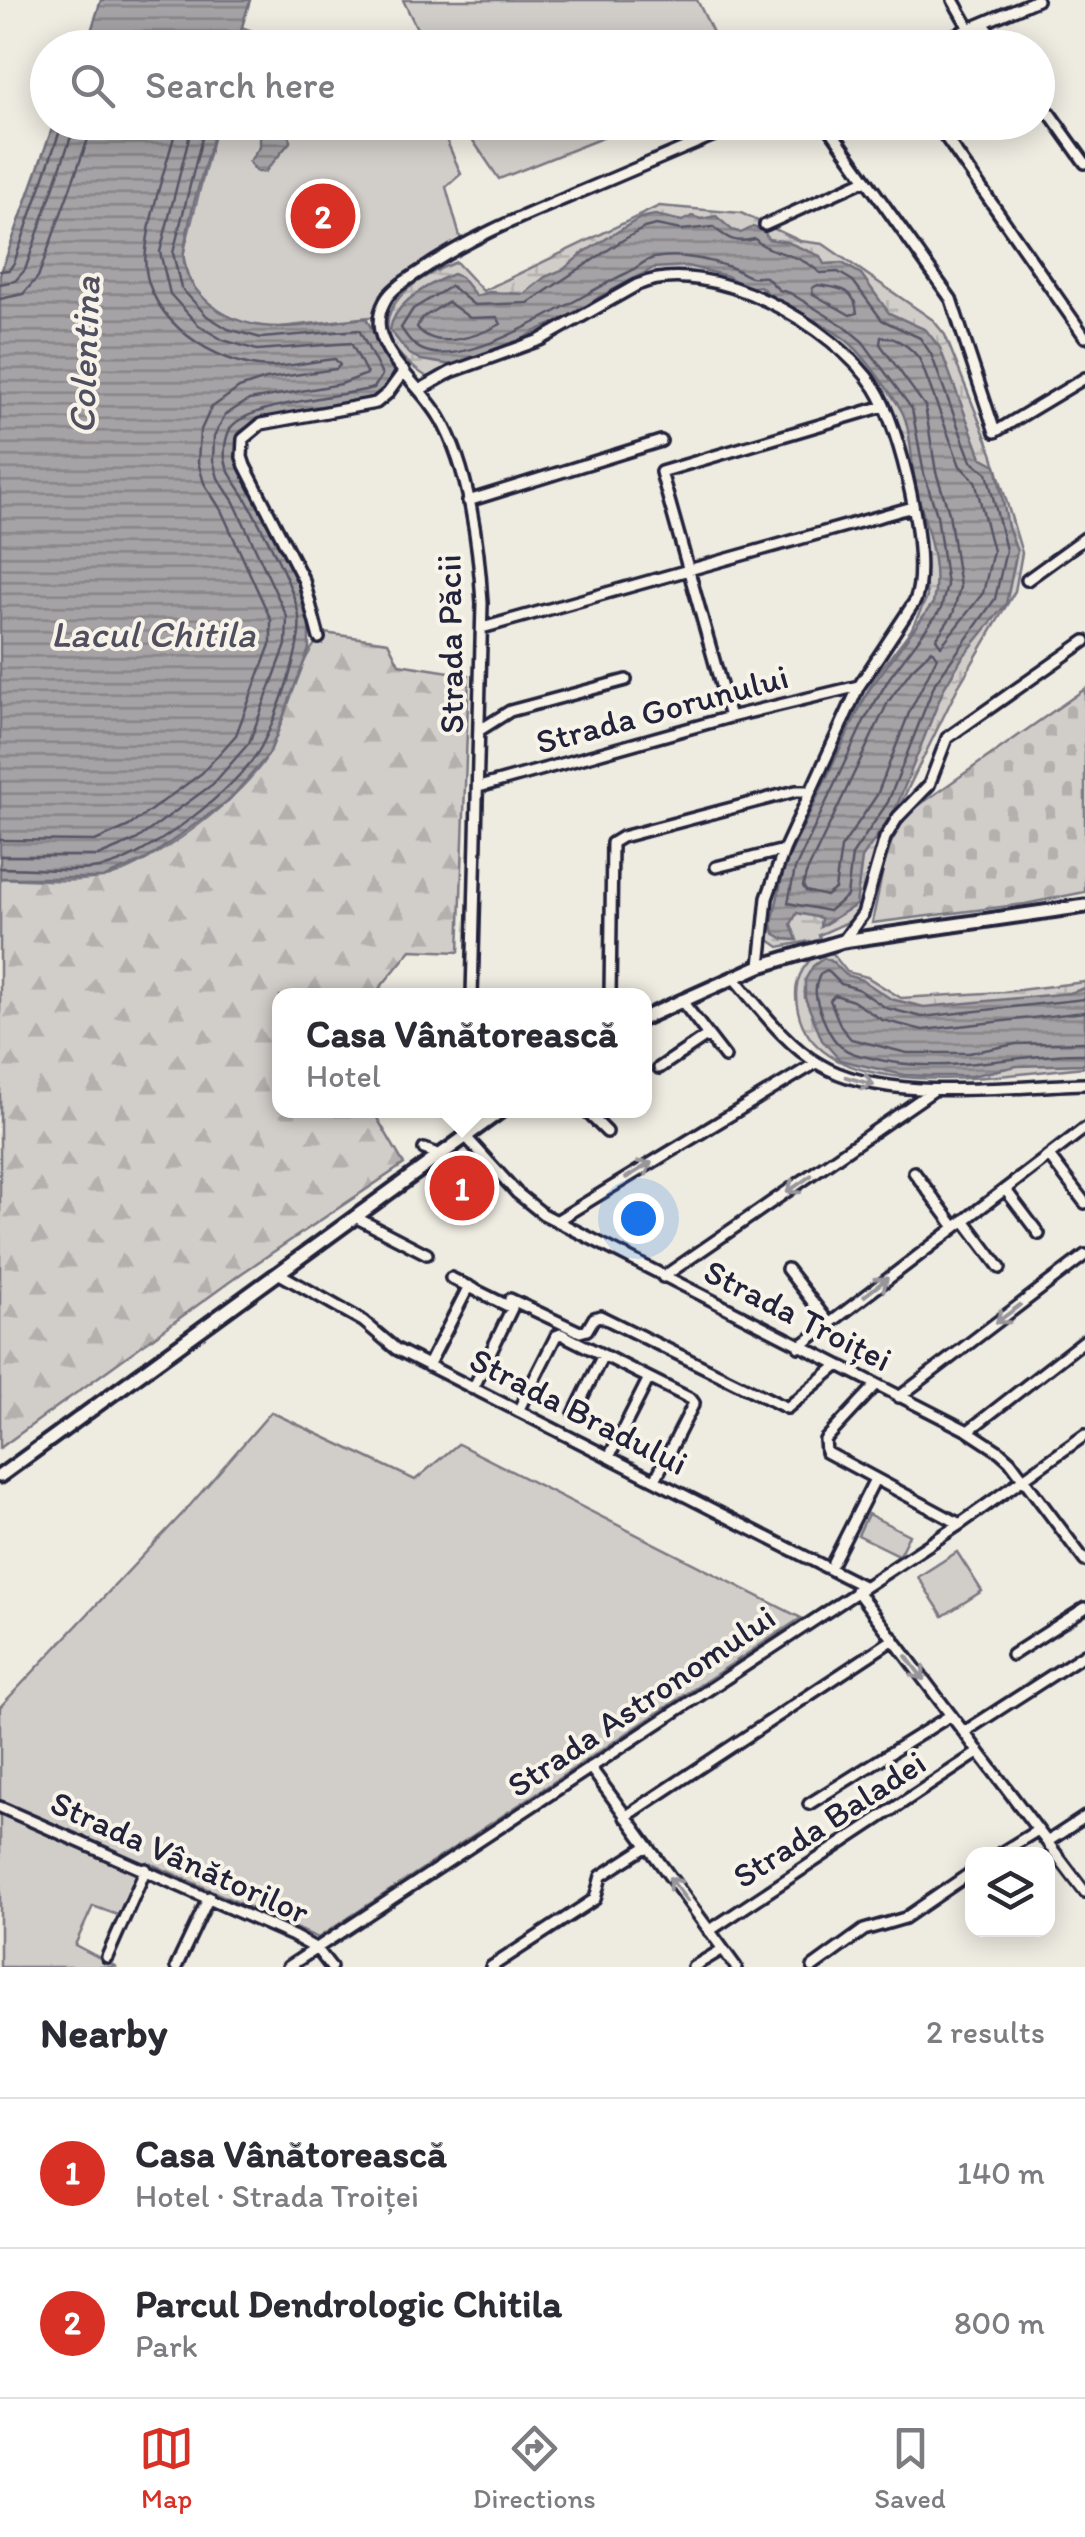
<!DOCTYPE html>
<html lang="en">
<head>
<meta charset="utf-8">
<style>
  body { margin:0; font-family:Itim,sans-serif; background:#f7f7f7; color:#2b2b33 }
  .controls { position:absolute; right:30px; bottom:30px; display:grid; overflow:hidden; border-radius:20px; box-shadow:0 5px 25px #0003 }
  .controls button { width:90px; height:90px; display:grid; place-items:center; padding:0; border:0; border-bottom:2px solid #e1e1e2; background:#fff; color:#2b2b33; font:50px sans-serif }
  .you { position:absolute; left:638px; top:1218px; width:35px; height:35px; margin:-25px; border:8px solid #fff; border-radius:50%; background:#1a73e8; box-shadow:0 0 0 15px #1a73e833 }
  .badge { display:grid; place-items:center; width:65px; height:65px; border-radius:50%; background:#d93025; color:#fff; font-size:32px; font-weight:700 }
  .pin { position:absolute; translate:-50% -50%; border:5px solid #fff; box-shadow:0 2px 10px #0006 }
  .popup { position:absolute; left:272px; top:988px; width:380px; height:130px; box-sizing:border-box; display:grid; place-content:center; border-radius:20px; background:#fff; filter:drop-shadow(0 2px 8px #0005); font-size:32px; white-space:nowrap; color:#7c7c81 }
  .popup b { font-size:38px; color:#2b2b33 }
  .popup::after { content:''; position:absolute; left:50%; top:100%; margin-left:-20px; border:20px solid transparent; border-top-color:#fff }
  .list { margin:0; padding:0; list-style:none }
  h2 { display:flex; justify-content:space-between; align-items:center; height:130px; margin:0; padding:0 40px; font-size:42px }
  h2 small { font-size:32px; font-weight:400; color:#7c7c81 }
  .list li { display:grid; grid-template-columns:65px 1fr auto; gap:30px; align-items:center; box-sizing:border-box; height:150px; padding:0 40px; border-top:2px solid #e1e1e2 }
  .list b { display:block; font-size:38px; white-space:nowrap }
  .list p { margin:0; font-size:32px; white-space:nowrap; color:#7c7c81 }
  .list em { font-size:32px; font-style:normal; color:#7c7c81 }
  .icon { flex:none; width:55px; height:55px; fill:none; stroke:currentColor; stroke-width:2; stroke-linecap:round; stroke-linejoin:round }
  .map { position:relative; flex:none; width:1085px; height:1967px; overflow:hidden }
  .search { position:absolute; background:#fff; box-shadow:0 5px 25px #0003; left:30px; right:30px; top:30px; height:110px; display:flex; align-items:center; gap:25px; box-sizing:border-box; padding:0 35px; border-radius:55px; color:#7c7c81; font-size:38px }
  .sheet { height:430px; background:#fff }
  nav { display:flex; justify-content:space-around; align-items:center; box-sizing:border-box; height:140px; border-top:2px solid #e1e1e2; background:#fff; font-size:28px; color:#7c7c81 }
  nav a { display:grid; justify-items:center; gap:5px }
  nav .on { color:#d93025 }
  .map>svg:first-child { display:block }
</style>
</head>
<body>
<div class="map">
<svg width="1085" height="1967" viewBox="0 0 1085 1967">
  <defs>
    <pattern id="forest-firs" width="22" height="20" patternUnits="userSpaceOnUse" patternTransform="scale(2.5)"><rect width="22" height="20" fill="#d1cdc9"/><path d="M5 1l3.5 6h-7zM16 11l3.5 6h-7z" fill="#b3b0ae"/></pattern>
    <pattern id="wetland-marsh" width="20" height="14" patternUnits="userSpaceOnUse" patternTransform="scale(2.5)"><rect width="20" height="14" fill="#d1cdc9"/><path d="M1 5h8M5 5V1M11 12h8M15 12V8" fill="none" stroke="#b3b0ae"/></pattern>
    <pattern id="cemetery-stones" width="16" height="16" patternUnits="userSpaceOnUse" patternTransform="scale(2.5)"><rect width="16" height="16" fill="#d1cdc9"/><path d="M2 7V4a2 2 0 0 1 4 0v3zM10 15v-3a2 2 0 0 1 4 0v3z" fill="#b3b0ae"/></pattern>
    <pattern id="water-rules" width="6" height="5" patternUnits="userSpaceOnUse" patternTransform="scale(2.5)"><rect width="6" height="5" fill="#a6a3a6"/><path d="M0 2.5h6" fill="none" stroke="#878488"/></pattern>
  </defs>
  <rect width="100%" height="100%" fill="#eeebe1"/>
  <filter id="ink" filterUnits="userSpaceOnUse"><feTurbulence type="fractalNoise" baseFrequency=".01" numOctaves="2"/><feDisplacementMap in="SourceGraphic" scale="20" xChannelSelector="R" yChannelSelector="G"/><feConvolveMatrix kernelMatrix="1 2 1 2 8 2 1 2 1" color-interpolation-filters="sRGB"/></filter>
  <g filter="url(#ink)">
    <path fill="#d1cdc9" stroke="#7a7882" stroke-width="2.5" d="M403 0H697L720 47H426Z
      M241 27 298 47 236 48Z
      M217 123H439L461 174 446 187 462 244 396 288 379 316 263 329 232 320 212 308 189 282 183 255Z
      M461 123H640L499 179Z
      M271 1412 415 1480 458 1444 801 1618 318 1938 154 1865 126 1918 93 1906 75 1945 117 1967H0V1707L186 1510Z
      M868 1514 909 1535 899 1555 858 1535Z
      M957 1552 982 1591 943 1616 918 1577Z"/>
    <path fill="url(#forest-firs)" stroke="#7a7882" stroke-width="2.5" d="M324 633 388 642 399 664 469 675 459 952 411 950 374 995 280 996V1110L373 1111 404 1164 242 1273 0 1448V878C33 879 68 883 100 878 146 872 250 792 270 751 289 711 294 664 324 633Z"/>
    <path fill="url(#wetland-marsh)" stroke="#7a7882" stroke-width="2.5" d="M659 206 741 213 800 241 823 244 933 320 945 335 992 453 1022 553 1015 591 958 687 897 811 857 918 819 935 824 954 832 953 847 972 867 977 901 998 1003 992 1085 982V1067C1013 1073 820 1110 798 1011 793 989 797 972 814 956L810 941 779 947 769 940 773 897 813 797 875 677 911 630 927 597 919 518 895 420 855 359 782 313 724 285 664 276 528 345 455 371 427 377C354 330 393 287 456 262L483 291Z"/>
    <path fill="url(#cemetery-stones)" stroke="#7a7882" stroke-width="2.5" d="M1085 689V892L1025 904 872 923 887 850 908 813Z"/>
    <path fill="url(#water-rules)" stroke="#716f7b" stroke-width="2.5" d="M101 0H250L236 47H86Z
      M54 123H217C206 164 190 208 184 251 182 266 189 282 199 293 244 344 305 324 366 318L394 373 383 395C338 408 280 407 240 431L235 458 240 470 253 491 301 589 309 613V649L269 754 229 800 147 859 103 878H0V275Z
      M273 126 289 130 290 142 265 172H257L249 162 260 147V135Z
      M655 215 682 221 692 216 701 219 716 216 732 230 741 233 753 227 764 231 768 239 787 242 820 256 824 264 842 263 861 274 889 313 926 330 940 348 981 457 996 465 1008 527 1017 551 1006 604 962 658 944 688 896 808 862 858 856 905 820 927 821 918 797 913 791 924 797 940 784 939 774 933 772 923 785 865 855 718 869 690 933 603C943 560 921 518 914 476 911 458 911 433 904 416 900 404 865 358 855 348 828 321 786 312 760 286L747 288 727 276 687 266 654 268 599 297 571 317 540 329 510 346 452 365 421 360 408 353 390 330C394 302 429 284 453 274L461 277 476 296 489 292 524 294 545 277 564 269 583 253 640 218Z
      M824 958 833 962 846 975 862 980 891 999 924 1007 1070 993 1085 988V1064L1017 1066 971 1076H929L904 1075 840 1060 822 1040 805 998V980L813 966Z"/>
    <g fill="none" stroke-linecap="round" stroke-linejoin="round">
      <path stroke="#575666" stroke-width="2.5" d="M656 225 681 230 713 227C728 239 735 244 755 239 770 255 799 252 820 273L838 272 853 281 882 320 920 338 931 354 971 461 987 473 1006 550 995 599 935 683 888 802 852 855 847 896 829 911 788 903 795 869 864 721 890 677 941 609 947 585 937 515 924 474 912 409 863 342 844 326 790 293 779 290 766 277C761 276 756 278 751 277 745 276 737 269 730 267 706 259 680 253 654 258 644 260 636 269 627 273 582 293 472 371 423 350 413 346 407 337 401 328L413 309 451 286 474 305 528 303 623 240 644 228Z
        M0 271 9 270 14 263 63 122
        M0 284 15 281 25 270 76 122
        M818 285C838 288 855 287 857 313L850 315 813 294 812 288Z
        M0 299 23 294 38 277 88 139 91 122
        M448 302 470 318 497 317 501 324C478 336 435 352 417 327L422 318Z
        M881 337C896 336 912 348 920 360L960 466 975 481 993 551 983 593 941 646 936 639 953 614 960 587 949 513 936 472 925 406 880 344Z
        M932 650 937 657 909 713 877 795 841 848 835 889 826 896 806 891 803 886 806 874 888 702 912 669Z
        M0 840 95 841 129 826 202 773 236 735 271 642V620L221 510 204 483 198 462 200 432 211 408 239 388 266 379 336 369 340 365 335 359C311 361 283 369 258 366 204 359 138 311 146 250 151 207 167 164 178 122
        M0 856H98L136 840 213 784 249 743 286 645 287 617 234 502 218 478 213 460 214 436 225 415 249 400 341 384 367 374 351 343 257 350 223 340 199 326 170 294 160 252 193 122
        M0 868C32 868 67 873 99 868 144 862 240 786 261 747 276 718 303 648 299 617 295 587 261 527 246 499 239 486 227 474 225 459 224 449 226 437 230 429 244 404 344 396 374 388L382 375 359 330 261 338 228 329 207 316 181 288 173 253 206 122
        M1085 999 922 1017 886 1008 858 989 841 984 827 970 821 973C812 988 816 1000 822 1016 827 1028 832 1040 843 1048 850 1054 862 1056 871 1058 947 1077 1011 1053 1085 1054
        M1085 1012 923 1030 882 1020 853 1001 835 995 830 1000 841 1027 851 1039 907 1053H969L1016 1044 1085 1042"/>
      <defs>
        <path id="minor" d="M953 0 969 28
          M983 23 1002 48
          M924 48 1037 0
          M1038 97 1085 163
          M825 122 951 299 995 432 1085 378
          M935 122 1085 337
          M765 225 865 180
          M421 389 451 372 540 340 637 285C709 254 835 326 875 388 900 427 932 558 915 601L859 686 784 850 767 898 760 966
          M468 501 661 441
          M1027 580 1085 538
          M482 628 913 507
          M319 638 304 581 245 466 242 457 243 439 261 424 376 403 388 393 404 371
          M730 717 661 472 884 406
          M480 730 510 711 626 680
          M479 787 730 717 859 686
          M716 867 784 850
          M843 941 863 914 885 838 898 817 929 785 947 738 1085 641
          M733 977C759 1007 785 1044 819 1064 884 1104 1009 1086 1085 1084
          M472 996 482 603C479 547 469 467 440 418 424 390 387 362 380 331 378 321 380 310 385 301 392 288 407 280 419 272 474 234 536 211 597 185 647 164 696 143 745 122
          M610 996 612 843 622 837 796 791H810
          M681 1000 725 1057
          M659 1068 708 1035
          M468 1110 467 1138 517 1193 543 1214 968 1431 1000 1452 1010 1461 1085 1561
          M585 1110 607 1132
          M424 1149 443 1156
          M1049 1156 1085 1203
          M914 1172 955 1227
          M1005 1189 1039 1234
          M357 1218 427 1254
          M964 1220 1000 1268
          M556 1221 816 1063
          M787 1269 829 1323
          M278 1273 363 1321 396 1349 863 1586
          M663 1277 934 1090
          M451 1278 512 1308 473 1389
          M510 1299 580 1332 587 1330 594 1318 600 1316 787 1408 837 1366
          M799 1347 1085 1128
          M428 1366 469 1286
          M876 1385 825 1440 826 1452 960 1524
          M899 1397 1085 1255
          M518 1411 556 1336 561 1334 691 1399 694 1403 655 1480
          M574 1414 603 1355
          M968 1431 1085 1340
          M609 1457 649 1378
          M833 1562 875 1479
          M856 1590 1085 1892
          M1012 1655 1085 1608
          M964 1732 1085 1654
          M590 1767 736 1967
          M809 1804 951 1715
          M0 1807 293 1936 317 1949 331 1967
          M625 1817 894 1639
          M1047 1842 1085 1817
          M999 1854 1038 1830
          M709 1931 979 1752
          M107 1957 146 1869
          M176 1967 209 1897
          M288 1967 960 1524 1085 1435
          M491 1967 595 1899 601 1876 646 1847
          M693 1967 723 1949
          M813 1967 864 1930 905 1918 972 1872"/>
        <path id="major" d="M644 1018 760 966 843 941 1085 906
          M0 1476 502 1110"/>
      </defs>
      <use href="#minor" stroke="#22223b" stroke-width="16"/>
      <use href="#major" stroke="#22223b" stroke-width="19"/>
      <use href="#minor" stroke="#f7f3e8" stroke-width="9"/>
      <use href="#major" stroke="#f7f3e8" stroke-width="11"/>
    </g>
    <defs><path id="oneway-shaft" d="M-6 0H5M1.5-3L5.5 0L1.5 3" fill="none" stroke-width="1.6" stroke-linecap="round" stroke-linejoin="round" transform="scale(2.5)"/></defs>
    <g stroke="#97959a">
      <use href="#oneway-shaft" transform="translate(860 1081) rotate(16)"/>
      <use href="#oneway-shaft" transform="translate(639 1170) rotate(-31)"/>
      <use href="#oneway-shaft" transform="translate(799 1184) rotate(145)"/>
      <use href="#oneway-shaft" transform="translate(876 1287) rotate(-38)"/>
      <use href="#oneway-shaft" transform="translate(1008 1314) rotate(143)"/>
      <use href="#oneway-shaft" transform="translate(915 1668) rotate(53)"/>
      <use href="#oneway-shaft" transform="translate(678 1889) rotate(-127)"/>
    </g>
  </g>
  <g text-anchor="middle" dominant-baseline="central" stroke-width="8" stroke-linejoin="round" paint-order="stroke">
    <g font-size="35" fill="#22223b" stroke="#f7f3e8">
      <text transform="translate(450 644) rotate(-91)">Strada Păcii</text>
      <text transform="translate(662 709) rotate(-15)">Strada Gorunului</text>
      <text transform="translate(798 1315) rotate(27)">Strada Troiței</text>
      <text transform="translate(579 1411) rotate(27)">Strada Bradului</text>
      <text transform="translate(641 1701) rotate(-34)">Strada Astronomului</text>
      <text transform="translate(829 1819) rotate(-33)">Strada Baladei</text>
      <text transform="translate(180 1857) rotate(24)">Strada Vânătorilor</text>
    </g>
    <g font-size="38" font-style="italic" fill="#504f60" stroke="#f7f3e8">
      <text transform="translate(84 355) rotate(-88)">Colentina</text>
      <text x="153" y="634">Lacul Chitila</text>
    </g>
  </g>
</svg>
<div class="controls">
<button><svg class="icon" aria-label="layers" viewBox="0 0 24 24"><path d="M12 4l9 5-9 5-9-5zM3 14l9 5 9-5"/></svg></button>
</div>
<div class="you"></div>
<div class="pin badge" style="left:462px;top:1188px">1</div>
<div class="popup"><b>Casa Vânătorească</b>Hotel</div>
<div class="pin badge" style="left:323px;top:216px">2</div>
<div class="search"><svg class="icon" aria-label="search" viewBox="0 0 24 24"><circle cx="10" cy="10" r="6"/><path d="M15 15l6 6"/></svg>Search here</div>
</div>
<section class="sheet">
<h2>Nearby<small>2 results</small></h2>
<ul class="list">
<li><span class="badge">1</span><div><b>Casa Vânătorească</b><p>Hotel · Strada Troiței</p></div><em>140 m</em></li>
<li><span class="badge">2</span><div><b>Parcul Dendrologic Chitila</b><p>Park</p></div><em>800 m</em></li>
</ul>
</section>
<nav>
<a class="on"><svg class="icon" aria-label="map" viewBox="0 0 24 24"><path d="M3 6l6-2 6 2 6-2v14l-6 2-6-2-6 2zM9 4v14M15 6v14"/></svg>Map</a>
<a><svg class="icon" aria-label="directions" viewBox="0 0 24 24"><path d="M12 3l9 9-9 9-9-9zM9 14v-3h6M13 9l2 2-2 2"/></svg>Directions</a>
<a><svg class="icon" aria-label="saved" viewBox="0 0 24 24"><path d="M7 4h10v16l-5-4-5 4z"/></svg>Saved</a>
</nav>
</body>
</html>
